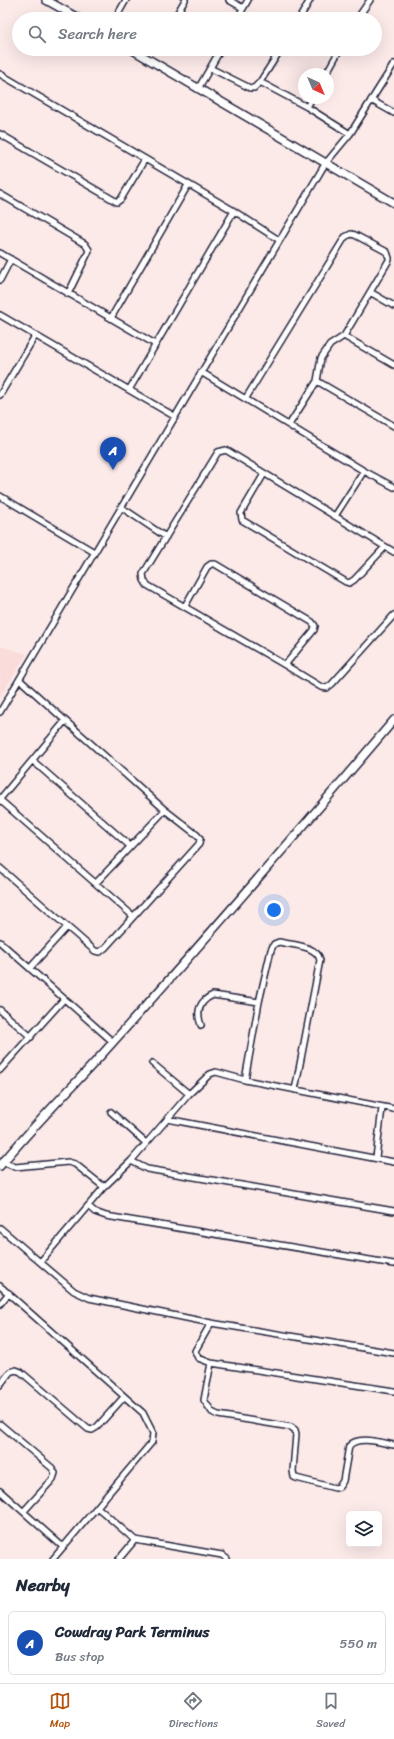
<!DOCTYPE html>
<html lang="en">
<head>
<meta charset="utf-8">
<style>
  body { margin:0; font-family:Sriracha,sans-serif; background:#f6f6f7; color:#1f2937 }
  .controls { position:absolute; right:12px; bottom:12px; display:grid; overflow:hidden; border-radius:6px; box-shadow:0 4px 16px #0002 }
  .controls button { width:36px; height:36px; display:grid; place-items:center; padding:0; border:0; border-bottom:1px solid #e0e1e3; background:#fff; color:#1f2937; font:20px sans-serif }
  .compass { position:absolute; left:298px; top:68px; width:36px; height:36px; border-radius:50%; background:#fff; box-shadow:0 4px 16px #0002; rotate:136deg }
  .you { position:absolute; left:274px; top:910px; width:14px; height:14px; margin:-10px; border:3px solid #fff; border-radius:50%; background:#1a73e8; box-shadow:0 0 0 6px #1a73e833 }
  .badge { display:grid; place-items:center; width:26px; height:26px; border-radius:50%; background:#b45309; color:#fff; font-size:13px; font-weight:700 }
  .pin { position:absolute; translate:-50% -33px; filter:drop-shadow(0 1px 2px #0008) }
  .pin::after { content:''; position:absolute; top:21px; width:14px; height:12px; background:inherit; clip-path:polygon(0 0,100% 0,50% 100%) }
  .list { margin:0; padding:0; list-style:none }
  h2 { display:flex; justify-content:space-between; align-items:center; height:52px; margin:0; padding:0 16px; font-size:17px }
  h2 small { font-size:13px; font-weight:400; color:#747a83 }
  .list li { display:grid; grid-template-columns:26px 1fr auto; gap:12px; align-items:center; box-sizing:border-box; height:64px; margin:0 8px 8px; padding:0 8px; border:1px solid #e0e1e3; border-radius:6px }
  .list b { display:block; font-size:15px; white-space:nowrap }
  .list p { margin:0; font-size:13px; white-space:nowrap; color:#747a83 }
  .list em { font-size:13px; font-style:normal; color:#747a83 }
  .icon { flex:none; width:22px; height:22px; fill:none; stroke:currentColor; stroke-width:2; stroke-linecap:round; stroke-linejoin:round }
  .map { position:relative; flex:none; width:394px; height:1559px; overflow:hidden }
  .search { position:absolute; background:#fff; box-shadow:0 4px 16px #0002; left:12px; right:12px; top:12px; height:44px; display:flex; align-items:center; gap:10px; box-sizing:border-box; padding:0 14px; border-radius:22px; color:#747a83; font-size:15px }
  .sheet { height:124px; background:#fff }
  nav { display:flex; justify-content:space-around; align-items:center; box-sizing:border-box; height:56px; border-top:1px solid #e0e1e3; background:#fff; font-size:11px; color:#747a83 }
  nav a { display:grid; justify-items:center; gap:2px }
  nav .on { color:#b45309 }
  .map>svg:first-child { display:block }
</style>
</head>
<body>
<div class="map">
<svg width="394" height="1559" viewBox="0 0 394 1559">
  <rect width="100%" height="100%" fill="#fceae9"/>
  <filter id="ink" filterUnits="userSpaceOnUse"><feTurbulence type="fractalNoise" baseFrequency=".025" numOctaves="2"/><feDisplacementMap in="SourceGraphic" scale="8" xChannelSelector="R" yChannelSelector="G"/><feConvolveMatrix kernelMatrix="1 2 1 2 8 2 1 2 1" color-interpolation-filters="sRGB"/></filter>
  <g filter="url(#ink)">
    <path fill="#fadcda" d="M0 646 27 654 0 697Z"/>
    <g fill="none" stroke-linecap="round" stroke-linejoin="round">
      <defs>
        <path id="street" d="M229 0 243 8
          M115 19 126 0
          M174 19 185 0
          M237 19 248 0
          M299 19 310 0
          M357 19 370 0
          M210 68 250 88H254L260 82 281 49
          M0 74 234 211 279 240
          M326 74 340 49
          M260 82 307 107 350 134
          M198 89 221 49
          M371 100 394 113
          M307 107 312 98
          M0 134 117 202 121 199 145 159
          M0 194 85 244 89 250 88 253 68 294
          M0 253 155 344
          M0 280 11 259
          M370 292 394 306
          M0 315 174 416
          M111 318 188 185
          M344 336 394 365
          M201 372 364 471 394 487
          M317 381 394 426
          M129 390 234 211
          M0 395 35 336
          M246 398 345 237 351 234 355 235 387 252 389 258V260L344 336 330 345 321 358 317 381 289 425
          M264 474 241 513 242 520 346 582 349 583 354 580 385 547
          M0 496 94 552
          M121 507 166 537
          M335 516 364 471
          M394 552 226 450 218 452 143 574 144 580 147 585 285 665 321 687 327 688 332 684 394 615
          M185 606 207 567 211 564H215L312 622 315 626 314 630 285 665
          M0 712 325 164 350 134 394 64
          M33 761 130 846
          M0 799 65 721
          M0 800 133 916
          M0 868 95 951 100 952 105 948 199 844 200 839 197 835 165 810 20 680
          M96 883 165 810
          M0 942 113 1042
          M30 968 67 927
          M0 1010 31 1037
          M201 1025C196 1012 199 1001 213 995L259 1002
          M152 1063 189 1094
          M0 1070 64 999
          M245 1080 259 1002 271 950 274 944 279 942C291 945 317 945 320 960L295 1090
          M111 1112 146 1143
          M167 1119 394 1162
          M376 1158 382 1108
          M131 1161 147 1169 394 1211
          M3 1162 15 1167 68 1162 75 1164 104 1187
          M88 1206 95 1212 106 1216 394 1264
          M0 1228 74 1291 89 1298 211 1323 394 1353
          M41 1261 104 1187 131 1161 189 1094 210 1074 216 1072 245 1080 394 1109
          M0 1286 143 1413 153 1433 152 1442 53 1559
          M0 1304 9 1293
          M211 1323 195 1351 198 1358 211 1363 394 1391
          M211 1363 204 1400 212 1412 218 1415 291 1427 295 1430 296 1434 293 1471 294 1477 296 1478 335 1488 339 1487 343 1481 349 1446C358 1435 382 1443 394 1445
          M0 1385 10 1372 16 1370 21 1372 88 1429 92 1430 97 1427 124 1397
          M0 1424 52 1468 55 1473 53 1479 24 1511
          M0 1491 63 1547
          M97 1507 135 1540 119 1559
          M135 1540 222 1555 227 1559"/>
        <path id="secondary" d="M46 0 80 19
          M131 49 394 203
          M0 1166C36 1122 77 1083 114 1041 209 936 302 828 394 720"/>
      </defs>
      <use href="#street" stroke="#22223b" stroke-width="8"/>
      <use href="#secondary" stroke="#22223b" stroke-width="10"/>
      <use href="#street" stroke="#fff" stroke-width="5"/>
      <use href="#secondary" stroke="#fff" stroke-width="7"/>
    </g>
  </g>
</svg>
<div class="controls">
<button><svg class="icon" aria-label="layers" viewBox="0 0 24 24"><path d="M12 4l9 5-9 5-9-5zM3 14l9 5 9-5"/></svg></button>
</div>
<svg class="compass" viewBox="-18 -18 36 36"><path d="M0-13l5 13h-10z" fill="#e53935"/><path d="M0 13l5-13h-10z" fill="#747a83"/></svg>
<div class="you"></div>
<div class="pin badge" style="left:113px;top:470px;background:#1a4fb4">A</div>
<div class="search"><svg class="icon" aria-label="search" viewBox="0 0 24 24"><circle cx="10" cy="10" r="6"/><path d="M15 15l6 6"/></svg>Search here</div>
</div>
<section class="sheet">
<h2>Nearby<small></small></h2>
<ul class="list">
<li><span class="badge" style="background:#1a4fb4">A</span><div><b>Cowdray Park Terminus</b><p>Bus stop</p></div><em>550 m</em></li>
</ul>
</section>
<nav>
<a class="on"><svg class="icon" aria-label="map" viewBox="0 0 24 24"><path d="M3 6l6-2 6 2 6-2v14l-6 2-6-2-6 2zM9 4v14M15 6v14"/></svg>Map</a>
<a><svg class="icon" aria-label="directions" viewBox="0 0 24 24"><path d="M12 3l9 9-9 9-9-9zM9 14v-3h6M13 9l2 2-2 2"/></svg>Directions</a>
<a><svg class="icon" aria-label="saved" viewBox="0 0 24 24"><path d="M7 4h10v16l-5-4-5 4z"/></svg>Saved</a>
</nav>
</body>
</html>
